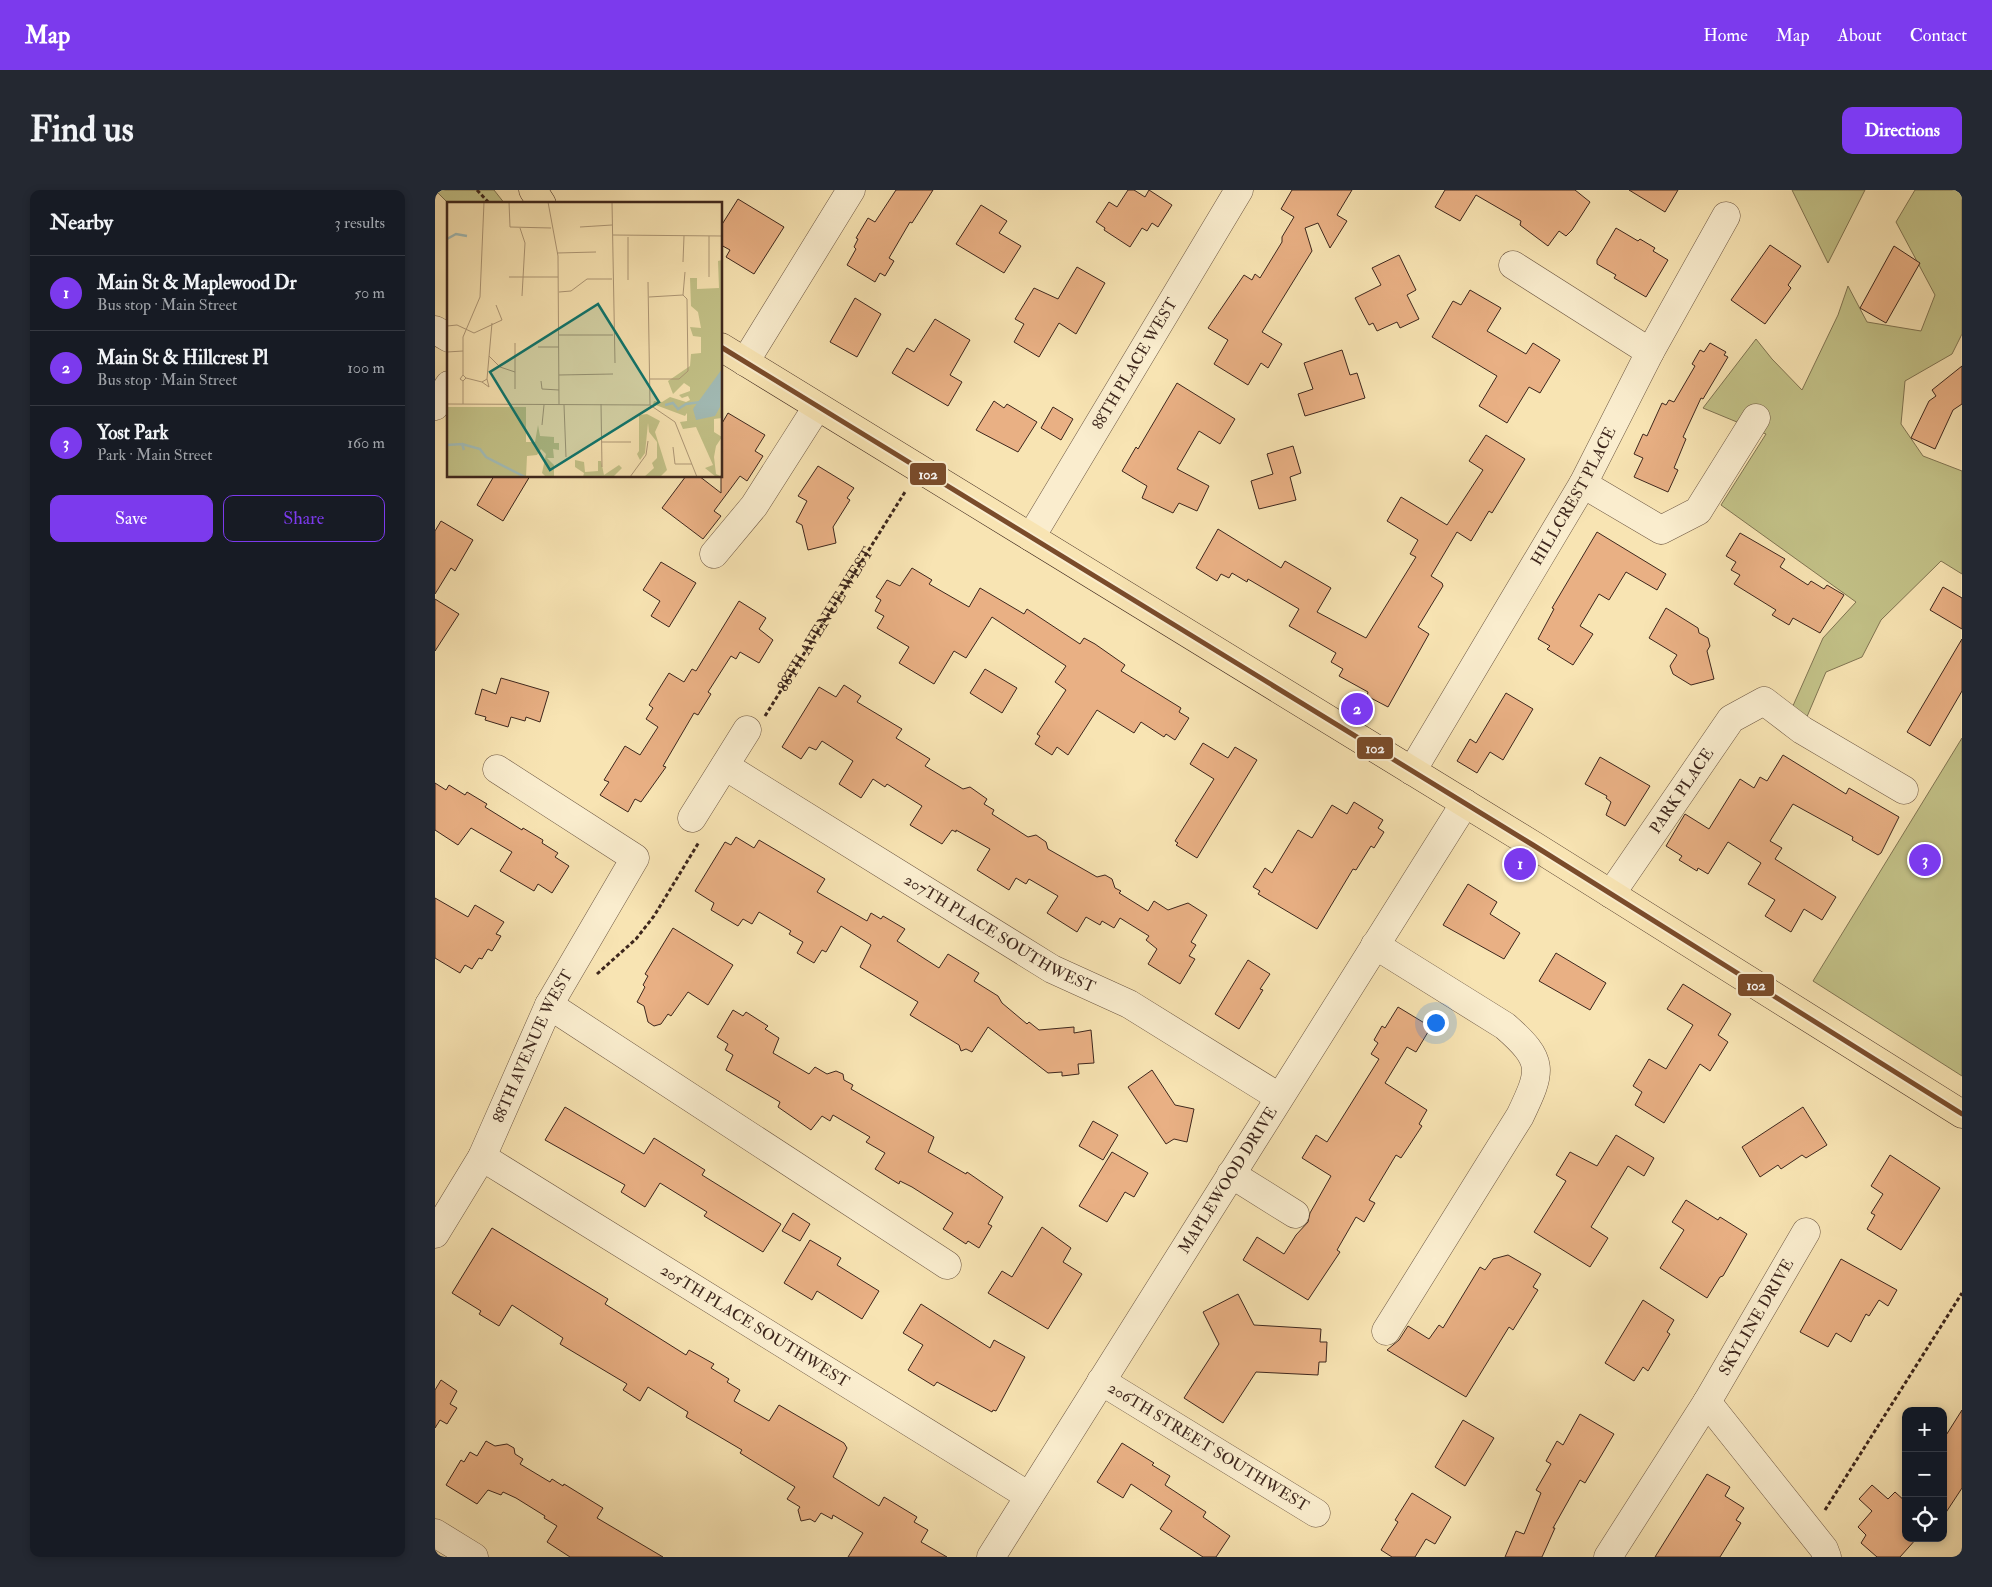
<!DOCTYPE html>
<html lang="en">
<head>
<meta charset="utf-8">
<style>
  body { margin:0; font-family:"IM FELL Double Pica",serif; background:#242831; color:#f1f3f6 }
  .controls { position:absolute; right:15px; bottom:15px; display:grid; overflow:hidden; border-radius:10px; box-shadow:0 2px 8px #0003 }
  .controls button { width:45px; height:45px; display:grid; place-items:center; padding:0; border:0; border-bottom:1px solid #363941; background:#171b24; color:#f1f3f6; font:25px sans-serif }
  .you { position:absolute; left:1000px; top:832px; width:18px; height:18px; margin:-12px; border:4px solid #fff; border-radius:50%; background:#1a73e8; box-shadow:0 0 0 8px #1a73e833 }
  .badge { display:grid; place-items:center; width:32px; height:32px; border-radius:50%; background:#7c3aed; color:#fff; font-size:16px; font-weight:700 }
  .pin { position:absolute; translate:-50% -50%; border:2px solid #fff; box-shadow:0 1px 5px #0006 }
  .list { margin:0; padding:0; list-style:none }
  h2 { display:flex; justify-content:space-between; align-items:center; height:65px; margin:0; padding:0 20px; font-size:21px }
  h2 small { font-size:16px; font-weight:400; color:#9ea1a6 }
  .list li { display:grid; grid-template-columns:32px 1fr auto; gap:15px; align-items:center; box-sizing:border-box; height:75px; padding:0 20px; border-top:1px solid #363941 }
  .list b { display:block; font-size:19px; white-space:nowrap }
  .list p { margin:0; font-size:16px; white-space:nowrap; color:#9ea1a6 }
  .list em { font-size:16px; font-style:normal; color:#9ea1a6 }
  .actions { display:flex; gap:10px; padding:15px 20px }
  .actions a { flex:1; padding:11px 0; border:1px solid #7c3aed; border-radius:10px; text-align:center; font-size:18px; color:#7c3aed }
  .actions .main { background:#7c3aed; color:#fff }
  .icon { flex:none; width:28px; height:28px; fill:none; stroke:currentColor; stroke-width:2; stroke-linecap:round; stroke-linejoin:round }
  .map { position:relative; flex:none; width:1527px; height:1367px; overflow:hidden; border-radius:10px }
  header { display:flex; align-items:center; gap:30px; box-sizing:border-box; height:70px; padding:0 25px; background:#7c3aed; color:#fff }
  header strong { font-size:24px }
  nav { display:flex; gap:28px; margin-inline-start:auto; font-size:18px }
  .intro { display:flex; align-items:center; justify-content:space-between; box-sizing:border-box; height:120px; padding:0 30px }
  h1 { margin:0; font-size:35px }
  .button { padding:12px 22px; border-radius:10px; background:#7c3aed; color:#fff; font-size:18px; font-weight:700 }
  main { display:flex; gap:30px; padding:0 30px }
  aside { flex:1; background:#171b24; border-radius:10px; box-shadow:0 2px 8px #0003 }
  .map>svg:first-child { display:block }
</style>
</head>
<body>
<header>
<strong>Map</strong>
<nav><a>Home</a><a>Map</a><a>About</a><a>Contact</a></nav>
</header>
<div class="intro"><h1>Find us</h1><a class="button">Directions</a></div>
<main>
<aside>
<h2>Nearby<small>3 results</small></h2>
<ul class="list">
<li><span class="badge">1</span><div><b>Main St &amp; Maplewood Dr</b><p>Bus stop · Main Street</p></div><em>50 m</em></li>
<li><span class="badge">2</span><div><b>Main St &amp; Hillcrest Pl</b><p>Bus stop · Main Street</p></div><em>100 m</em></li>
<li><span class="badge">3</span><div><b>Yost Park</b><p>Park · Main Street</p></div><em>160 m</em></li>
</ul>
<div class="actions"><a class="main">Save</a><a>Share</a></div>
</aside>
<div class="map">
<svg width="1527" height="1367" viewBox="0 0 1527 1367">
  <rect width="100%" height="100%" fill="#f8e4b3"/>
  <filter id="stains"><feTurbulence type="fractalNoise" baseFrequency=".004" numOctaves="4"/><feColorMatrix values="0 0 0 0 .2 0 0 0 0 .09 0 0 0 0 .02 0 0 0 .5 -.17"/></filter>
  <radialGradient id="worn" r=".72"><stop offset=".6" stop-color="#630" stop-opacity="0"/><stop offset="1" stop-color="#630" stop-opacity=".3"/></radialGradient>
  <path fill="#c3c288" stroke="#807452" d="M0 0H59L70 14H14Z
    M1357 0H1430L1393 73Z
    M1480 0H1527V144L1517 164 1470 191 1466 234 1488 266 1527 281V384L1506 371 1446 430 1427 467 1391 482 1371 529 1357 518 1388 448 1421 412 1286 315 1331 244 1268 218 1321 149 1337 169 1367 200 1403 125 1413 96 1432 132 1486 141 1500 105 1461 32Z
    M1527 548V886L1378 791Z"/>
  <path fill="#e9b084" stroke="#3e271d" d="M461 0H498L477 33 475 32 454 68 459 71 450 86 445 83 440 92 412 75 421 59 419 57 423 49 421 48 433 28 440 32Z
    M693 0H699L710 7 714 0 737 15 723 37 717 33 712 41 707 38 695 57 669 40 670 38 661 32 674 12 682 17Z
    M857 0H917L902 25 912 31 895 58 883 33 870 38 877 61 827 142 847 154 833 178 826 173 813 195 779 174 793 150 773 138 809 85 817 90 820 84 825 88 847 52V47L859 27 846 19Z
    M1010 0H1140L1155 12 1137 40 1131 46 1124 41 1113 56 1085 35 1086 31 1041 5 1025 31 1000 17Z
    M1194 0H1243L1230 22Z
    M303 9 349 37 319 84 291 67 295 60 286 55V36Z
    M546 15 572 31 564 43 586 56 569 83 521 54Z
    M1181 38 1203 51 1205 49 1220 58 1218 61 1233 70 1211 107 1179 88 1181 85 1162 74V70Z
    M1335 55 1366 76 1353 95 1356 98 1330 134 1296 110Z
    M1459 56 1485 73 1451 133 1425 118Z
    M964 65 981 100 972 105 984 129 965 138 962 132 942 141 938 133 934 135 920 108 946 95 937 78Z
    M642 77 670 93 641 144 624 133 604 167 579 152 589 134 580 129 599 98 623 109Z
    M1035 100 1066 118 1052 141 1091 164 1098 153 1125 170 1105 203 1094 197 1072 233 1044 216 1062 186 997 147 1018 111 1026 115Z
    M420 108 446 124 422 167 395 152Z
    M500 129 535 150 515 185 527 192 513 216 457 183 472 158 479 162Z
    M1275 153 1291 162 1289 165 1293 167 1268 209 1266 208 1248 247 1251 249 1239 278 1243 280 1233 302 1199 287 1208 268 1199 264 1208 244 1212 246 1227 213 1231 215 1234 210 1239 212 1260 176 1257 174 1265 160 1269 162Z
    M907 160 915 185 922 183 930 208 870 226 863 204 878 199 869 173Z
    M1527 176V214L1518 220 1500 259 1476 248 1494 211 1501 206 1497 200Z
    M742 193 800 229 785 254 764 241 742 279 774 296 762 321 744 313 738 323 707 308 712 296 687 281 701 257 703 259Z
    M559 211 569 218 572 214 602 232 583 262 541 240Z
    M618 217 638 229 626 250 606 238Z
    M293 223 330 245 320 261 328 266 312 291 305 286 279 321 286 326 268 349 227 318 251 286H264L286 303V235Z
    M1051 245 1090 269 1057 323 1054 321 1036 351 1022 342 996 386 1007 393 1008 396 983 437 994 444 953 517 932 506 933 502 904 486 908 479 896 472 901 463 854 436 864 419 813 389 812 392 797 383 794 388 786 384 782 391 761 378 783 339 846 378 850 371 896 398 882 422 931 448 981 367 975 364 983 350 952 331 966 307 1012 335 1048 280 1034 271Z
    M858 256 866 283 855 287 861 310 824 319 816 291 838 284 832 264Z
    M383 276 419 298 412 308 415 310 398 337 401 353 373 360 367 335 361 332 372 311 363 306Z
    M59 286H95L68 331 42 315Z
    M6 331 38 350 20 381 16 378 0 404V341Z
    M1162 342 1231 384 1222 400 1191 382 1174 410 1164 404 1145 436 1158 444 1138 475 1112 459 1115 456 1103 449 1119 419 1117 418Z
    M1305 343 1350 369 1345 377 1373 395 1376 391 1389 399 1392 395 1409 405 1385 443 1358 428 1354 435 1337 425 1341 420 1299 394 1305 385 1296 380 1301 372 1291 366Z
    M226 372 261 393 234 437 216 426 225 411 208 400Z
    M477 378 497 390 494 394 534 417 545 398 589 424 592 419 645 454 649 448 660 454 690 475 686 481 746 518 744 522 754 528 740 550 731 544 729 547 706 532 699 543 662 520 633 565 622 557 617 565 600 554 605 546 602 544 631 500 620 492 631 476 557 427 531 468 519 461 499 494 464 473 474 457 442 438 449 426 440 421 446 410 441 407 452 390 465 396Z
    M1508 397 1527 408V439L1495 420Z
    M0 409 24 424 0 461Z
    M304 411 331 428 324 439 338 450 324 473 305 462 301 469 296 466 273 502 276 504 263 525 259 523 228 576 231 577 206 612 200 609 193 622 165 605 174 592 169 590 190 556 205 565 223 537 211 529 218 518 214 515 234 483 249 492 257 479 261 481Z
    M1231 418 1263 438 1264 443 1273 448 1275 456 1272 461 1279 489 1256 495 1238 484 1235 476 1242 465 1214 448Z
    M1527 449V501L1495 556 1472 542Z
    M550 479 582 498 567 523 535 503Z
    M66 488 114 502 105 532 91 527 90 531 76 527 73 537 50 530 51 527 40 524 47 499 61 504Z
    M409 495 426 506 422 512 467 539 461 548 495 569 490 576 528 599 535 597 552 609 549 614 559 620 557 624 593 647 601 645 611 652 613 659 662 687 670 685 677 689 680 698 686 701 684 703 713 721 719 711 733 720 753 713 772 725 756 752 761 755 754 766 760 769 745 794 713 774 722 759 711 750 714 746 685 728 679 738 667 731 665 735 651 727 642 742 612 723 623 706 594 689 591 694 581 688 574 700 542 680 555 659 521 640V642L517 640 507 654 475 635 487 616 452 594 450 597 438 589 426 608 404 594 418 571 387 551 381 560 374 557 366 569 347 557 384 497 401 507Z
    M1071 503 1098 519 1068 570 1055 562 1042 583 1022 571 1035 549 1041 553Z
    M768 553 793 568 800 557 822 570 762 668 741 655 743 653 740 651 779 589 755 574Z
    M1348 565 1411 604 1414 598 1464 627 1446 663 1443 665 1417 650 1418 647 1358 614 1335 651 1347 658 1340 669 1401 707 1387 730 1369 719 1356 742 1330 726 1340 710 1313 694 1326 673 1293 652 1273 684 1263 678 1262 681 1244 670 1247 666 1231 656 1250 624 1274 639 1305 589 1319 598 1325 587 1332 591Z
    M1165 567 1215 596 1190 636 1171 625 1176 612 1171 608 1172 606 1150 594Z
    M0 593 11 600 14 595 30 605 32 602 52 614 50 617 87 640 88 638 108 650 107 653 123 663 120 667 134 676 117 703 103 694 99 701 65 681 77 662 36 638 23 655 0 640Z
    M919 612 948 630 943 638 949 642 939 658 936 656 921 680 918 679 882 739 823 704 825 701 818 697 830 678 837 683 863 640 877 648 897 615 912 624Z
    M301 647 319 658 324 650 390 689 382 702 432 731 436 723 446 729 448 726 470 739 462 751 504 778 513 764 544 783 539 791 563 806 567 813 592 834 594 832 604 840 639 837V843L656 840 659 873 643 874 644 884 627 886V882L613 883 553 837 537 862 531 859 526 861 524 855 475 825 483 812 425 777 436 755 406 736 391 762 387 760 379 773 362 763 368 752 354 744 356 741 324 722 317 734 308 729 303 736 276 720 279 713 260 701 290 652 296 655Z
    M1033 694 1062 712 1055 724 1085 743 1069 769 1008 735Z
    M0 708 33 727 40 715 69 732 61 744 66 746 57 761 53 759 47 769 44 768 37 779 30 775 25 783 0 768Z
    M238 738 298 775 273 815 253 802 236 826 233 824 226 834 219 836 213 832 209 816 202 812 210 797 208 795 213 786 210 784Z
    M1121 763 1171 793 1155 820 1104 791Z
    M813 770 835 784 825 799 828 800 804 839 780 824Z
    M1248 794 1296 824 1283 845 1293 852 1275 881 1265 874 1229 933 1200 915 1207 902 1198 896 1214 869 1231 879 1258 835 1232 819Z
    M963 817 996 837 981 862 972 857 950 893 992 920 984 934 987 936 966 968 961 965 934 1010 940 1013 929 1032 921 1027 902 1060 905 1062 873 1110 808 1070 822 1047 849 1064 861 1045 873 1032 875 1023 896 986 867 968 881 945 892 952 944 869 936 864 943 853 939 850 947 836 950 838Z
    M298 820 308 826 311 822 333 836 330 839 344 848 338 863 374 884 380 877 392 884 401 881 408 884 409 890 418 895 416 899 499 947 493 962 531 984 532 982 568 1007 553 1034 557 1036 544 1058 533 1051 531 1054 508 1039 518 1023 477 997 465 991 464 994 440 979 450 963 431 952 435 947 398 925 395 931 387 926 376 940 343 917 345 912 291 880 298 865 290 860 293 854 282 847Z
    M717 880 740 915 759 919 752 952 739 949 731 954 693 897Z
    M130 917 209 964 219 948 270 980 267 985 346 1034 328 1062 269 1026 272 1022 225 993 210 1017 186 1002 190 995 110 950Z
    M1368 917 1392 955 1371 968 1367 965 1346 979 1343 975 1325 987 1307 957Z
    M658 931 683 945 668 970 644 956Z
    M1181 945 1219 968 1209 986 1193 976 1156 1037 1173 1048 1155 1077 1099 1042 1131 991 1121 985 1135 962 1162 976Z
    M677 962 713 983 699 1007 690 1002 672 1032 644 1016Z
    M1455 965 1505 998 1466 1060 1432 1039 1440 1025 1436 1023 1448 1004 1436 996Z
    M1251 1010 1283 1030 1285 1027 1312 1044 1288 1086 1285 1087 1272 1108 1225 1078 1249 1040 1237 1032Z
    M358 1023 375 1034 365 1051 347 1041Z
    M607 1037 636 1058 628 1072 647 1084 613 1139 553 1103 567 1081 577 1087Z
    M57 1038 173 1109 170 1114 251 1165 254 1160 279 1174 276 1178 294 1189 292 1192 305 1200 299 1211 334 1231 344 1215 409 1253 412 1258 398 1287 444 1316 449 1307 482 1327 479 1332 493 1340 486 1352 512 1367H413L428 1343 398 1325 397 1329 386 1323 380 1332 375 1329 366 1331 363 1320 365 1317 352 1309 360 1297 305 1263 307 1260 251 1227 253 1222 213 1197 205 1211 188 1200 192 1194 125 1154 128 1148 77 1115 64 1136 44 1124 46 1121 17 1103Z
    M375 1050 406 1068 402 1075 444 1101 427 1129 382 1101 377 1110 349 1093Z
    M1073 1065 1106 1084 1098 1097 1103 1100 1078 1140 1074 1137 1031 1207 952 1160 964 1150 973 1136 994 1149 1004 1135 1008 1138 1045 1077 1050 1080 1058 1069Z
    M1406 1069 1462 1100 1453 1116 1444 1110 1434 1126 1431 1124 1416 1152 1401 1143 1393 1157 1365 1142Z
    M803 1104 819 1135 886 1139 885 1152H892L891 1172H884L883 1185 821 1182 788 1233 749 1208 784 1154 768 1122Z
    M1208 1110 1239 1130 1232 1142 1235 1144 1213 1181 1208 1177 1199 1191 1170 1173Z
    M486 1114 555 1158 559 1150 590 1167 561 1221 558 1220 557 1222 502 1192 499 1196 473 1180 488 1155 468 1143Z
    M6 1190 22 1201 15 1214 22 1218 12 1234 5 1230 0 1238V1200Z
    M1527 1220V1298L1508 1327V1250Z
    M1145 1224 1179 1244 1150 1293 1145 1290 1118 1338H1120L1107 1367H1070L1081 1341 1089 1344 1106 1303 1101 1300 1116 1274 1111 1271 1122 1251 1128 1255Z
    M1028 1230 1059 1248 1030 1296 1000 1277Z
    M51 1251 60 1256 72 1254 79 1258 80 1264 88 1269 85 1274 115 1292 117 1289 128 1296 129 1294 168 1318 162 1328 228 1367H135L112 1352 122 1336 109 1328 110 1326 81 1308 68 1302 66 1305 53 1300 42 1314 11 1295 26 1270 29 1272 35 1262 42 1266Z
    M687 1253 719 1273 717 1275 735 1286 730 1295 771 1322 768 1327 795 1346 781 1367H768L725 1339 737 1321 696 1294 688 1308 662 1292Z
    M1272 1284 1295 1297 1290 1306 1309 1318 1301 1330 1306 1333 1285 1367H1220Z
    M1437 1295 1453 1309 1460 1302 1471 1312V1348H1482L1465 1367H1442L1426 1353 1431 1345 1423 1337 1437 1321 1424 1309Z
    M977 1303 1016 1327 1000 1354 991 1349 980 1367H957L946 1360 963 1332 960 1330Z"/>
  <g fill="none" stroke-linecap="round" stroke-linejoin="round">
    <defs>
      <g id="minor">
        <path d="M1078 75 1215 162"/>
        <path d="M0 140 14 148"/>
        <path d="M310 172 416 0"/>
        <path d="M0 216 14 195"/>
        <path d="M1148 294 1226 340 1263 321 1321 228"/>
        <path id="s2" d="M596 347 804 0"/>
        <path d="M279 364 319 316 382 217"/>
        <path id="s3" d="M290 576 617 779 694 814 844 907"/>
        <path id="s4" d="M977 581 1148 294 1215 162 1291 26"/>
        <path d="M257 628 312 540"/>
        <path id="s5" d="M1176 704 1296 529 1329 511 1367 540 1469 600"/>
        <path d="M940 755 1070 836C1110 871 1107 880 1085 926L951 1141"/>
        <path d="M114 815 512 1075"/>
        <path id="s6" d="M47 967 594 1306"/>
        <path d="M796 984 860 1024"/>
        <path id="s7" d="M0 1044 47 967 114 815 200 668 62 579"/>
        <path id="s8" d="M666 1191 881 1323"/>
        <path d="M1272 1212 1389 1359 1392 1367"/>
        <path d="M0 1343 39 1367"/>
        <path id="s9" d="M556 1367 1030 613"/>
        <path id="s10" d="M1173 1367 1272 1212 1371 1042"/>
      </g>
      <path id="major" d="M98 0 107 14
        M286 157 1098 655 1527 924"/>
    </defs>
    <use href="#minor" stroke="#6c5642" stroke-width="29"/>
    <use href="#major" stroke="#3e271d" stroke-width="29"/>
    <g stroke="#3e271d" stroke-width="3" stroke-dasharray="4 2.5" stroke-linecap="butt">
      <path d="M42 0 55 14"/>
      <path id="s1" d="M330 526 470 302"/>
      <path d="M162 784 201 749 219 726 264 652"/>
      <path d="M1390 1320 1527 1103"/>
    </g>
    <use href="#minor" stroke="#faedce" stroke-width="28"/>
    <use href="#major" stroke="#f8e4b3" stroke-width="28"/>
    <defs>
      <path id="bus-1" d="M286 157 1098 655 1527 924"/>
    </defs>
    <use href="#bus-1" stroke="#faedce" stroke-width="9"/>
    <use href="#bus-1" stroke="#7a4b2a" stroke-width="5"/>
  </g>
  <g text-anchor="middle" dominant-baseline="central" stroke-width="4" stroke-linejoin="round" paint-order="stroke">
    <g font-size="16" fill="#3e271d" stroke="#faedce">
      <text stroke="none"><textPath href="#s2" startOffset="202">88TH PLACE WEST</textPath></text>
      <text stroke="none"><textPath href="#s4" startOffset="319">HILLCREST PLACE</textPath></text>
      <text stroke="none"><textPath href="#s1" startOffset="114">88TH AVENUE WEST</textPath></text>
      <text stroke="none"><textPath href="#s5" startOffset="125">PARK PLACE</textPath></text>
      <text stroke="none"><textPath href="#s3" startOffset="322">207TH PLACE SOUTHWEST</textPath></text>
      <text stroke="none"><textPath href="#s7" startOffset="212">88TH AVENUE WEST</textPath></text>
      <text stroke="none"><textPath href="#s9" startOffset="445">MAPLEWOOD DRIVE</textPath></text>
      <text stroke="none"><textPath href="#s10" startOffset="282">SKYLINE DRIVE</textPath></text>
      <text stroke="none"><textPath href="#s6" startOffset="321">205TH PLACE SOUTHWEST</textPath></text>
      <text stroke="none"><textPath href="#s8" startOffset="126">206TH STREET SOUTHWEST</textPath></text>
    </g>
  </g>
  <g transform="translate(12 12)">
    <rect width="275" height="275" fill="#f8e4b3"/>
    <path d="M275 58V216L267 217V230L275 235 269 244 267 255 269 272 273 274 275 271V275H269L258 266 266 263 249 225 236 227 233 220 240 219V211L238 214 206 202 207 199 215 200 223 195 239 200 243 198 241 194 235 196 232 193 243 189V185L237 181 226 192 221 179 243 164 244 152 254 151V135L246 134 243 125 254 126 251 110 244 104 243 76H250V87L272 86 271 59ZM0 205H79V240H88L91 223 93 234 107 235V241H112V248L106 247 107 256H100L107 263V275H99L95 271 99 252 94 247 90 253 80 254 79 275H0ZM200 212 213 219 208 230 220 268 213 275H197L207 266 205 261 210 256V240L202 230 201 221 198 251 193 258 190 252 192 249V213ZM128 258 137 260 138 270 151 269V259H154L157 273 172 263 175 266 166 275H136L137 271 128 265Z" fill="#c3c288"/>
    <path d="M275 167 273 205 268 214 249 218 246 207Z" fill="#a2bcb7"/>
    <path fill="none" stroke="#a2bcb7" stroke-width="2.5" d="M0 37 9 32 20 34M218 203 226 201 231 207 239 202 254 200M15 242 33 247 39 255 78 275M0 243 15 242 17 248"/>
    <path fill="none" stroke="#ae9877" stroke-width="1" d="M62 0 63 25 104 26M101 0 111 54 112 202M165 0 168 161M133 25 165 23M73 26 78 41 75 94M166 33 275 34M110 51 149 50M236 60 237 34M62 75H111M262 75V34M181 78V35M201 80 203 203M112 90 124 89 140 77H165M202 95 236 93M0 124 10 123 27 131 55 118 49 103M112 133H166M68 141V187M91 145H112M0 150 16 149M42 154 53 165 68 170M16 173V135L33 95 37 0M112 173 166 172M19 176 16 173 13 177 16 179 19 176 35 180 40 177M203 177H232L241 169 240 97 236 93 238 70M94 179 95 187 112 188M35 180 42 185 40 177 45 121M0 202 203 203 228 220 250 275M16 202V179M154 202 155 265M117 203 119 255M95 223 97 203M155 240H184M226 245 228 262H245M183 275 199 253 201 239"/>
    <path fill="#0f766e" fill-opacity="0.15" stroke="#0f766e" stroke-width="2.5" d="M151 102 212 200 103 268 43 170Z"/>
    <rect width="275" height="275" fill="none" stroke="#3e271d" stroke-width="2.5"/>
  </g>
  <g stroke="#faedce" stroke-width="2">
    <rect x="474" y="272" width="38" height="24" rx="5" fill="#7a4b2a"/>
    <rect x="921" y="546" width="38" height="24" rx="5" fill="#7a4b2a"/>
    <rect x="1302" y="783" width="38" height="24" rx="5" fill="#7a4b2a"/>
  </g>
  <g font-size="14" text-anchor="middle" font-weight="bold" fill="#fff">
    <text x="493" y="289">102</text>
    <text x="940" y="563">102</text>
    <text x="1321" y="800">102</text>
  </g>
  <rect width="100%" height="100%" filter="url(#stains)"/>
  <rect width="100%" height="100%" fill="url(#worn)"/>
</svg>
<div class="controls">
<button>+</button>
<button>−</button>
<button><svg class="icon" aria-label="locate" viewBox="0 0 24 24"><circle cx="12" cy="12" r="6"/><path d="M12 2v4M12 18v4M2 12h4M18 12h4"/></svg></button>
</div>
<div class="you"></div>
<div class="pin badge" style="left:1085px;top:674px">1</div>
<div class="pin badge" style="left:922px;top:519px">2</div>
<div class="pin badge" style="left:1490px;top:670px">3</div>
</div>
</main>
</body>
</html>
